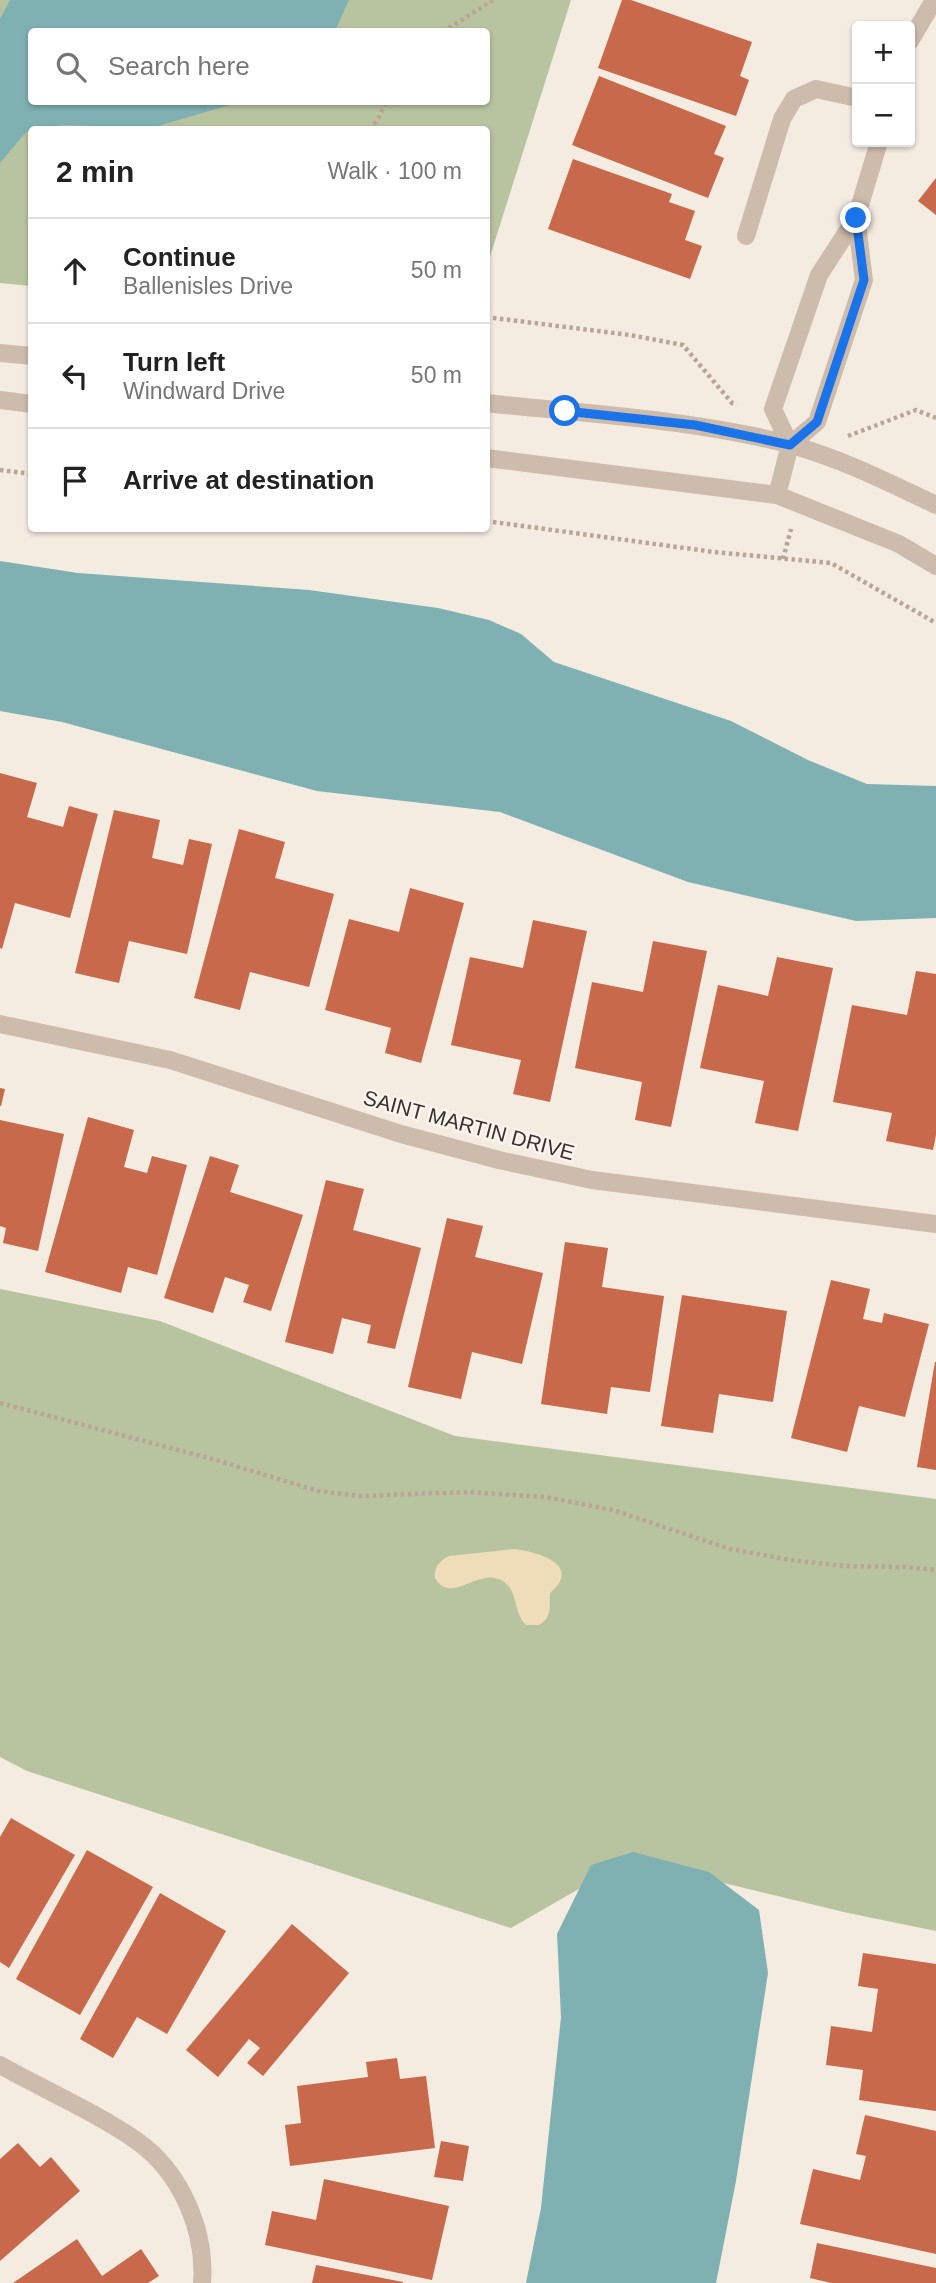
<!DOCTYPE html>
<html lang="en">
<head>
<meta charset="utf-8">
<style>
  body { margin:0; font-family:Arial,sans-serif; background:#f2f2f2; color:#222 }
  .controls { position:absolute; right:21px; top:21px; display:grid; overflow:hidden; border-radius:7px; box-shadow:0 2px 5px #0004 }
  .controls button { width:63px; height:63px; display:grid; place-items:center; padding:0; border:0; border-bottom:2px solid #e0e0e0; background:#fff; color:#222; font:35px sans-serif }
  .stop { position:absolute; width:21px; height:21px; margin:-16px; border:5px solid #1a73e8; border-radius:50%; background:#fff }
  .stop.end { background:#1a73e8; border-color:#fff; box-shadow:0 2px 7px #0008 }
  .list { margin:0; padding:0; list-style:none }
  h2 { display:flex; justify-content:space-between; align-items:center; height:91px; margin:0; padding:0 28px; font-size:30px }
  h2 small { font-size:23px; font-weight:400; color:#767676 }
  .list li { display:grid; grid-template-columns:46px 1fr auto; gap:21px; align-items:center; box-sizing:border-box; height:105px; padding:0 28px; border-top:2px solid #e0e0e0 }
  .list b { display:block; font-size:26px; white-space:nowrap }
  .list p { margin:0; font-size:23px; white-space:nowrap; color:#767676 }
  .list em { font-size:23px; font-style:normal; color:#767676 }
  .icon { flex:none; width:38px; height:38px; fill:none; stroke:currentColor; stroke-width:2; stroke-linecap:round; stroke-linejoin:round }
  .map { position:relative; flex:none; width:936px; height:2283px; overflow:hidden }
  .search { position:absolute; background:#fff; box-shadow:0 2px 5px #0004; left:28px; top:28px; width:462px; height:77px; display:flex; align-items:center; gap:18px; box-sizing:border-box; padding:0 24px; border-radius:7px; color:#767676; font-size:26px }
  .panel { position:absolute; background:#fff; box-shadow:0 2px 5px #0004; left:28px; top:126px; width:462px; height:406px; border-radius:7px }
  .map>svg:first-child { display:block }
</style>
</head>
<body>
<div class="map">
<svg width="936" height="2283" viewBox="0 0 936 2283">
  <rect width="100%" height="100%" fill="#f4ebe1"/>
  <path fill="#b8c4a0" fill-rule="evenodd" d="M0 0H571L487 266 486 130H32L31 286 0 283ZM32 32H486V102H32Z
    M0 1289 160 1321 455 1436 936 1499V1931L848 1913 629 1860 511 1928 27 1771 0 1757Z"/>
  <path fill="#efdcb8" d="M514 1549C539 1552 583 1565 550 1593 549 1607 553 1616 539 1625H526C511 1610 520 1583 494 1578 474 1574 449 1603 435 1578 434 1567 439 1561 449 1556Z"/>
  <path fill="#7fb0b2" d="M10 0H349L335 31 32 32V102H240L151 128 62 125 26 132 0 163V19Z
    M0 561 78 573 309 590 438 608 489 620 521 634 554 662 731 721 808 760 867 784 936 786V918L856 921 688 882 500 812 317 791 62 722 0 711Z
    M633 1852 709 1872 759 1910 768 1973 736 2181 716 2283H526L541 2208 561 2017 557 1934 591 1865Z"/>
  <path fill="#c8694b" d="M622 0H631L752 42 740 76 749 80 736 116 598 68Z
    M599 76 726 126 714 154 724 158 708 198 572 145Z
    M573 159 672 194 669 202 695 211 685 240 702 246 690 279 548 229Z
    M936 178V215L918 201Z
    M0 773 37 783 27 817 63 827 69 806 98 814 70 918 15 903 2 949 0 948Z
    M114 810 160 820 152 858 183 865 189 839 212 844 187 954 129 941 119 983 75 973Z
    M239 829 285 842 275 878 334 894 309 987 250 972 240 1010 194 998Z
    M410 888 464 903 421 1063 385 1053 391 1028 325 1010 349 919 399 932Z
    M533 920 587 931 550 1102 513 1094 521 1060 451 1045 470 957 523 968Z
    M653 941 707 951 671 1127 635 1120 642 1082 575 1068 592 982 643 992Z
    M777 957 833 968 798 1131 755 1123 764 1081 700 1068 718 985 768 996Z
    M916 971 936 974V1135L933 1150 886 1141 892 1113 833 1102 852 1005 907 1015Z
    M0 1088 5 1089 1 1106H0Z
    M88 1117 134 1130 124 1167 147 1173 152 1156 187 1165 157 1275 128 1267 121 1293 45 1272Z
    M0 1120 64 1134 38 1251 3 1243 6 1228 0 1226Z
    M210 1156 239 1165 230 1192 303 1215 271 1311 243 1302 249 1285 225 1277 213 1313 164 1298Z
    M326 1180 364 1189 353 1230 421 1248 395 1349 367 1343 371 1325 342 1318 333 1354 285 1342Z
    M447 1218 483 1226 475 1257 543 1273 522 1364 472 1352 461 1399 408 1387Z
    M565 1242 608 1248 602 1287 664 1296 650 1392 611 1387 607 1414 541 1404Z
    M831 1280 870 1289 863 1319 882 1323 884 1313 929 1324 905 1417 859 1406 847 1452 791 1438Z
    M682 1295 787 1311 773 1402 719 1394 713 1433 661 1426Z
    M935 1362H936V1470L917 1467Z
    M11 1818 75 1855 9 1968 0 1962V1837Z
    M87 1850 153 1887 80 2015 16 1979Z
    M160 1893 226 1931 167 2034 137 2017 113 2058 80 2039Z
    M292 1924 349 1973 263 2076 247 2063 260 2048 249 2039 218 2077 186 2050Z
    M863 1953 936 1964V2111L859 2100 863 2070 826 2065 831 2026 872 2032 878 1989 858 1986Z
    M397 2058 400 2079 426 2076 435 2148 290 2166 285 2125 301 2123 297 2086 368 2077 366 2062Z
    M865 2115 936 2131V2254L800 2224 813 2169 860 2180 866 2156 856 2154Z
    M441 2141 469 2146 463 2181 434 2177Z
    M18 2143 40 2167 51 2157 80 2191 0 2261V2159Z
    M324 2179 449 2206 432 2280 265 2245 272 2211 316 2220Z
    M77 2239 102 2276 141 2249 159 2276 148 2283H13Z
    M817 2243 936 2268V2283H831L810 2278Z
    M316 2265 403 2282V2283H312Z"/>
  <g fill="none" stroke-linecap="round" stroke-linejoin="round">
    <path stroke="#b9a596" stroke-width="4.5" stroke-dasharray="3.5 3.5" stroke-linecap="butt" d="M443 32 493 0
      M370 130 379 117 386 102
      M486 317 630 335 683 345 732 403 737 404
      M848 436 916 410 936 418
      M0 470 32 474
      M486 521 714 552 831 563 936 623
      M783 559 791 529
      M0 1403 216 1460 318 1491 360 1496 468 1492 546 1497 613 1510 730 1549 790 1560 844 1566 905 1567 936 1570"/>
    <path stroke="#cdbbac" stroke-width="18" d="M910 41 934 0
      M746 236 782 119 794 99 816 89 857 98
      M0 353 32 356
      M0 400 32 404
      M486 403C587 414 690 419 788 444 840 458 888 482 936 505
      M790 445 773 409 819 275 856 218 879 142
      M486 458 777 495 899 544 936 566
      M777 495 790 445 817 422 864 280 856 218
      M0 1024 170 1060 401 1134 499 1160 592 1180 936 1224
      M0 2065C45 2090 95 2112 137 2141 181 2172 206 2231 202 2283"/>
  </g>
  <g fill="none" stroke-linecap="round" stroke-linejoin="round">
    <path stroke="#1a73e8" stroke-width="9" d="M565 411 695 425 790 445 817 422 864 280 856 218"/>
  </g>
  <g text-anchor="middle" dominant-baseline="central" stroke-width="5" stroke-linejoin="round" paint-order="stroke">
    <g font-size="21" fill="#3b302b" stroke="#fbf5ee">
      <text transform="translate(469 1125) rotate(15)">SAINT MARTIN DRIVE</text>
    </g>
  </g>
</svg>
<div class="controls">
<button>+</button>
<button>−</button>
</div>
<div class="stop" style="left:565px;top:411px"></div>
<div class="stop end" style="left:856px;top:218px"></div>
<div class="search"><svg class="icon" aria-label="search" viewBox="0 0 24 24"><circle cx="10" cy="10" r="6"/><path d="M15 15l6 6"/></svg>Search here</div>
<section class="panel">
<h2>2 min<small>Walk · 100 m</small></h2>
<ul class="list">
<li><svg class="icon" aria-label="ahead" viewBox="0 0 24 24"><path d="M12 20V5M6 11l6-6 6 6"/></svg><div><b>Continue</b><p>Ballenisles Drive</p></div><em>50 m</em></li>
<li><svg class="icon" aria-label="left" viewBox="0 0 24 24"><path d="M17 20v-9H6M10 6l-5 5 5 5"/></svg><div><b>Turn left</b><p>Windward Drive</p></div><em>50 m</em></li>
<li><svg class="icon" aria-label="arrive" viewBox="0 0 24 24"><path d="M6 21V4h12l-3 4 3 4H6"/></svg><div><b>Arrive at destination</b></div></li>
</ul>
</section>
</div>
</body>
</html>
